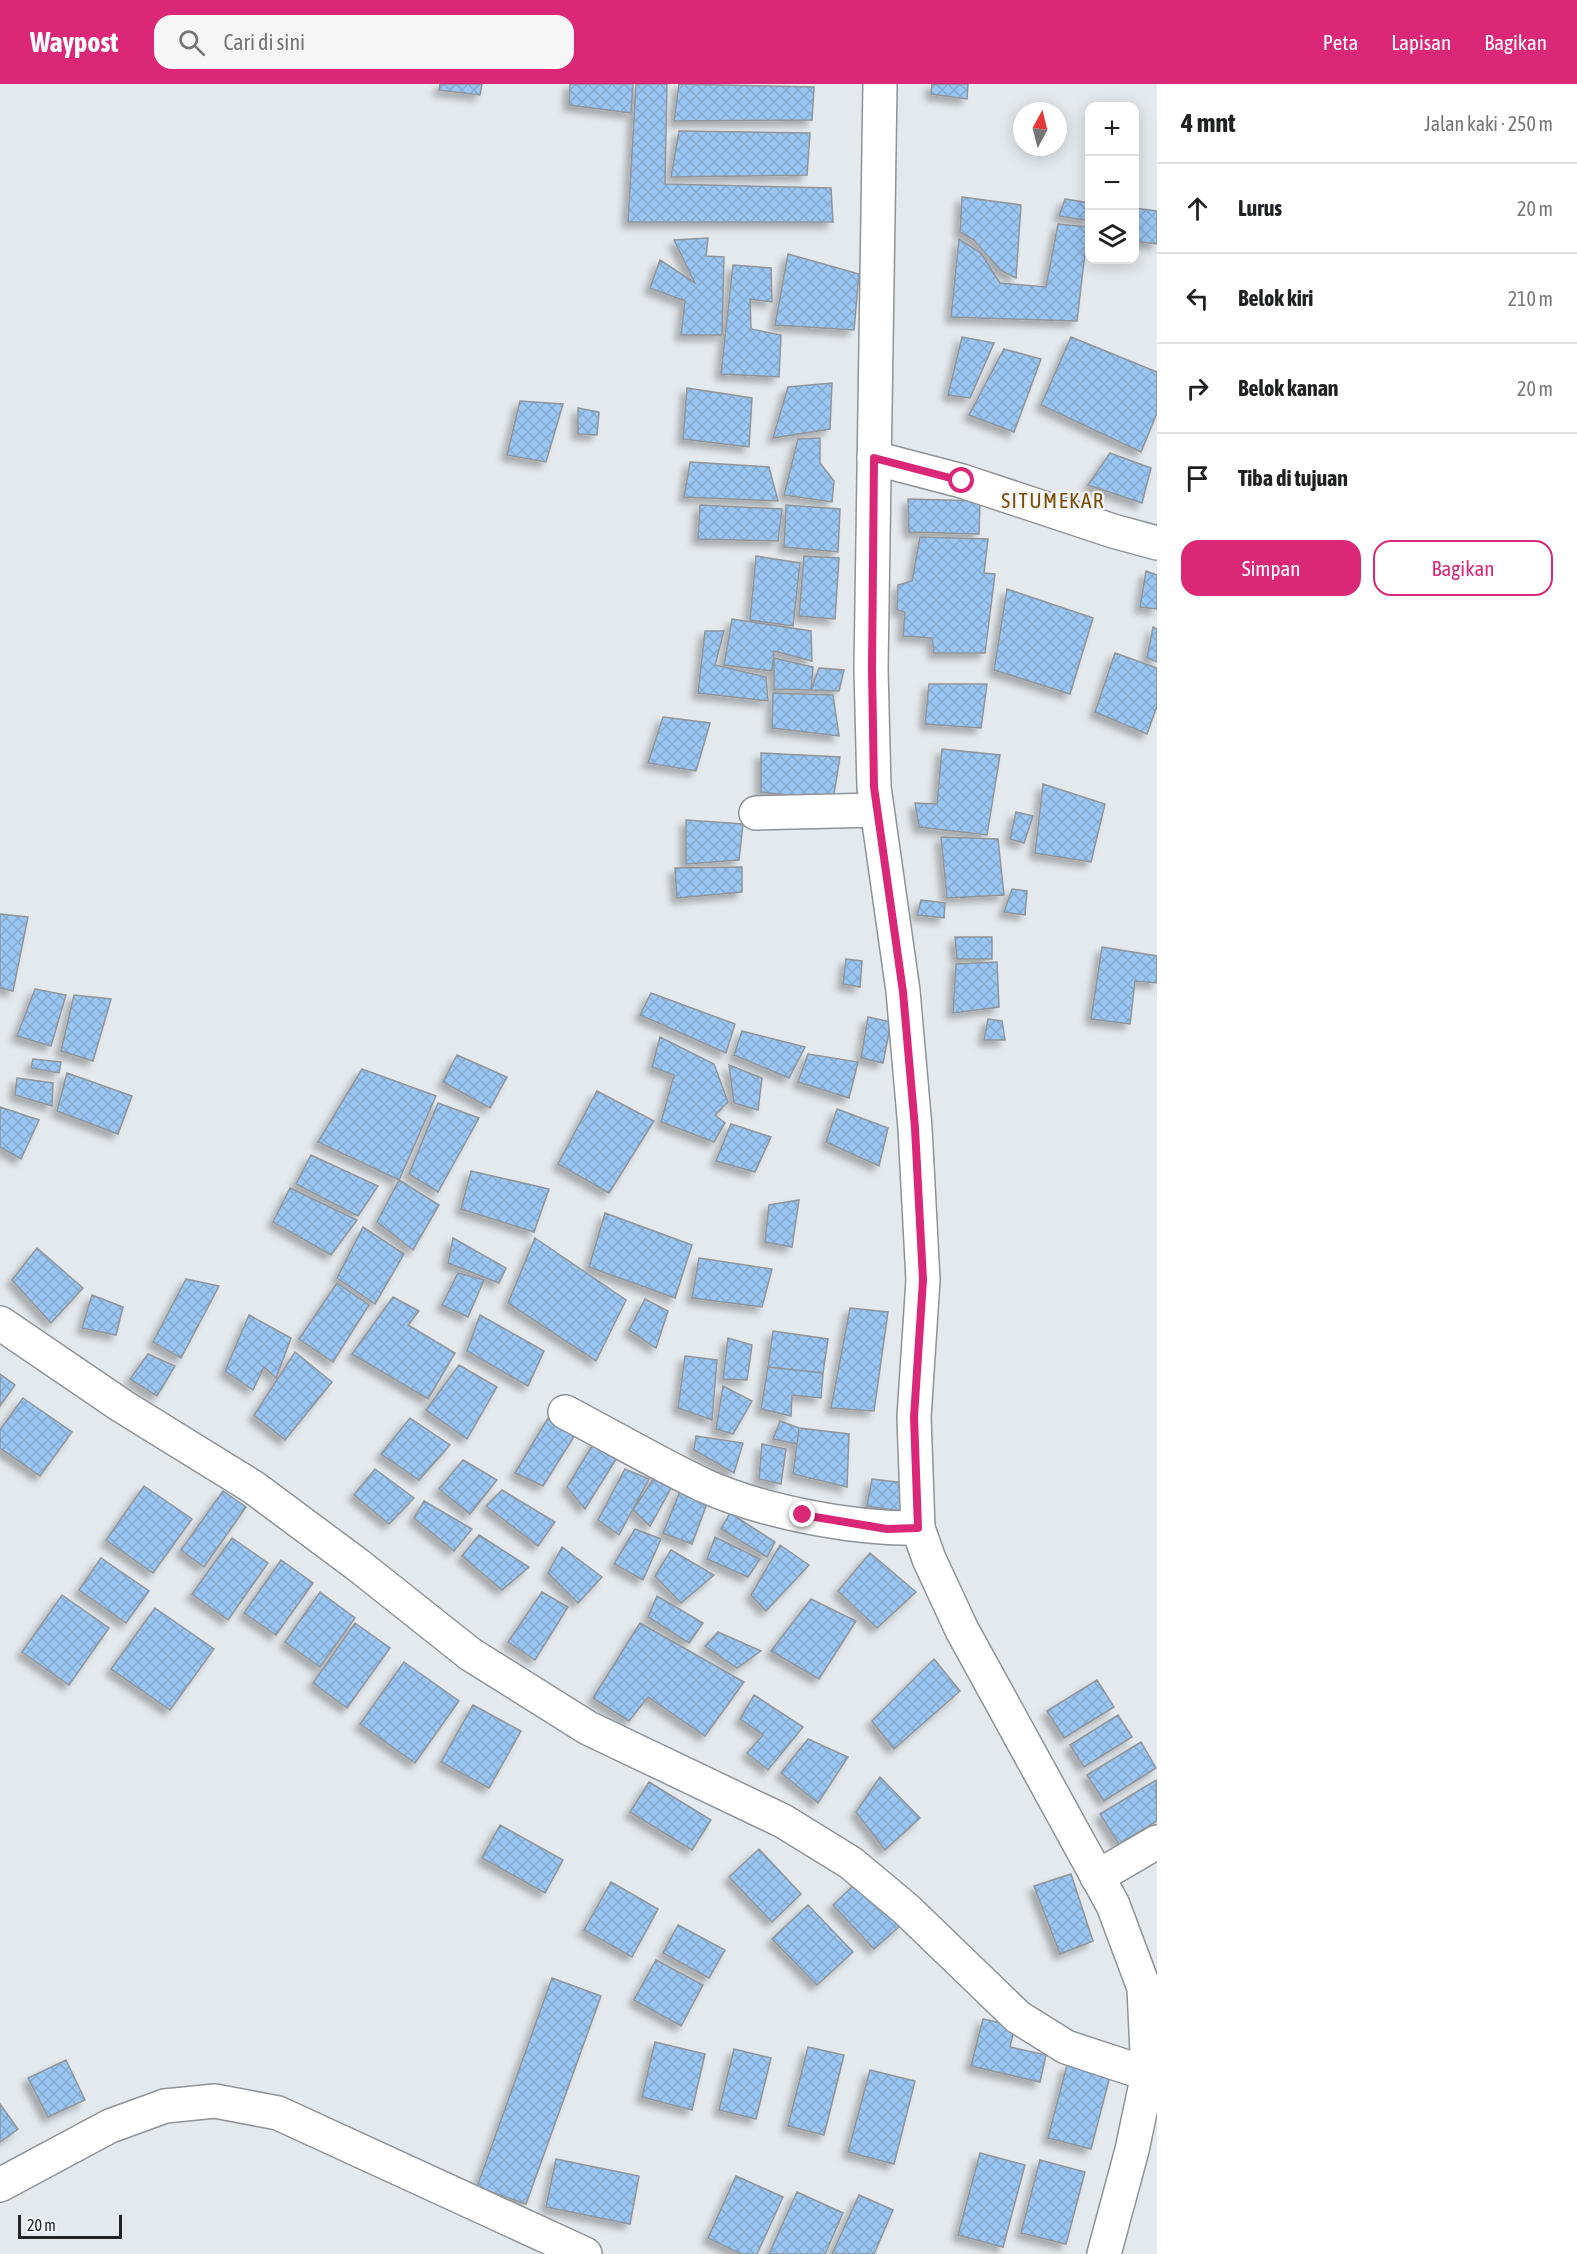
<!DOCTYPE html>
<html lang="id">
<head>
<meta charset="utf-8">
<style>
  body { margin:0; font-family:"Asap Condensed",sans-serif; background:#f6f6f6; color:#202124 }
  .controls { position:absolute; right:18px; top:18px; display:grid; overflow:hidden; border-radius:12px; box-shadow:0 3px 15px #0003 }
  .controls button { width:54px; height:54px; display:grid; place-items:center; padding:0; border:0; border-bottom:2px solid #e0e0e0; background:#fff; color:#202124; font:30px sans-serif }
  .compass { position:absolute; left:1013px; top:18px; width:54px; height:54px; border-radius:50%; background:#fff; box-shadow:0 3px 15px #0003; rotate:7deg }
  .scale { position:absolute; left:18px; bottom:15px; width:104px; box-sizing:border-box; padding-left:6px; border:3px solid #222426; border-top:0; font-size:16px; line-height:21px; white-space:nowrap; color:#222426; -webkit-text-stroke:4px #f1f6fb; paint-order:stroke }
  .stop { position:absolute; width:18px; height:18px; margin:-14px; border:4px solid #db2777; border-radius:50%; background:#fff }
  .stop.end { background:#db2777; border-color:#fff; box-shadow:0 2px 6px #0008 }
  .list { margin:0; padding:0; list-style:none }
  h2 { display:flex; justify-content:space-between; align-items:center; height:78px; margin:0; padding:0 24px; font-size:26px }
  h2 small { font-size:20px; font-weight:400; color:#757577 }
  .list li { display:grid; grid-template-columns:39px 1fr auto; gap:18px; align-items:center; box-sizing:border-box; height:90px; padding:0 24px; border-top:2px solid #e0e0e0 }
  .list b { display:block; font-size:22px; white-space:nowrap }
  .list em { font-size:20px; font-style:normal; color:#757577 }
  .actions { display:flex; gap:12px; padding:18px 24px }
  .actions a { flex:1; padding:14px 0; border:2px solid #db2777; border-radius:18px; text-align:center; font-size:21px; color:#db2777 }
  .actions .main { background:#db2777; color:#fff }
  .icon { flex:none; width:33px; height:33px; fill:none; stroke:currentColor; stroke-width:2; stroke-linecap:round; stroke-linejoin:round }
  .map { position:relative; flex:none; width:1157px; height:2170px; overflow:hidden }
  header { display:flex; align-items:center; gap:36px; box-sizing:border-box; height:84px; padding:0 30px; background:#db2777; color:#fff }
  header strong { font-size:28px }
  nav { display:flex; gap:33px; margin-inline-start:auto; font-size:21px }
  .search { width:420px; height:54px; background:#f6f6f6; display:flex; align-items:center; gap:15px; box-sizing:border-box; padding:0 21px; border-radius:18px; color:#757577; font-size:22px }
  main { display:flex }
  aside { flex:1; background:#fff }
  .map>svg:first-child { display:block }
</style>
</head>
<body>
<header>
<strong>Waypost</strong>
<div class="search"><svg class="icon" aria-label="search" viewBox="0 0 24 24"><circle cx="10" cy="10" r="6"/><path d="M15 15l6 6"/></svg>Cari di sini</div>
<nav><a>Peta</a><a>Lapisan</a><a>Bagikan</a></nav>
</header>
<main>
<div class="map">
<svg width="1157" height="2170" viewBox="0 0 1157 2170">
  <defs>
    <pattern id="building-cross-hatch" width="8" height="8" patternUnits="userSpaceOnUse" patternTransform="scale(1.5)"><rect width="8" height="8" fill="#9ac6f3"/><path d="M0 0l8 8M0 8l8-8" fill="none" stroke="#84aad0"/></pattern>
    <filter id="shadow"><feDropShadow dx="-5.5" dy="5.5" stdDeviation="3" flood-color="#0004"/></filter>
  </defs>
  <rect width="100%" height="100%" fill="#e4e9ed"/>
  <path fill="url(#building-cross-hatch)" stroke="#919599" stroke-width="1.5" filter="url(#shadow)" d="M440 0H482L480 11 439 6Z
    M570 0H633L631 29 569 21Z
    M636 0H667L665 100 831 104 833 138H628Z
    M679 0 814 3 812 36 674 37Z
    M932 0H968L967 15 931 10Z
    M679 47 810 49 807 91 671 93Z
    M962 113 1021 121 1016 194 1000 186 974 156 960 148Z
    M1065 115 1090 119V137L1059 132Z
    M1134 124 1157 127V160L1134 157Z
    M1058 140 1088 143 1077 237 951 233 959 155 981 169 1000 199 1046 203Z
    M708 154 706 172 724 173 722 251H681L685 217 650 204 660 176 695 199 674 156Z
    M788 170 859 190 854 246 775 241Z
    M733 181 771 184 772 218 750 215 751 245 781 251 779 293 721 290Z
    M962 253 994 259 970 314 948 311Z
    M1071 253 1157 288V329L1141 368 1041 321Z
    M1004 265 1041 275 1014 348 969 331Z
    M832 299 830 345 773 354 788 303Z
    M687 304 752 314 749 363 683 355Z
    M520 317 563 320 546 378 507 371Z
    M578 324 599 328 597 351 578 350Z
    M820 354V379L834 397 832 418 784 411 798 355Z
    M1110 369 1151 384 1142 419 1088 401Z
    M690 378 769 383 778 417 684 413Z
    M908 415 980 417 979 450 909 448Z
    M700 421 782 425 778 457 698 455Z
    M786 421 840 425 838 468 784 463Z
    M920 453 988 455 984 489 995 490 985 569H934L932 554 903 552 905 528 897 526 898 501 912 497Z
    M756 472 800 479 793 542 750 536Z
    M804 472 839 474 835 535 799 532Z
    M1146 487 1157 491V525L1140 523Z
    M1007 505 1093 534 1070 610 994 586Z
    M732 535 811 547 812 577 774 567 772 587 724 581Z
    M1153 543 1157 545V578L1147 574Z
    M705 547H724L715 581 766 593 768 617 698 609Z
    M1115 569 1157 584V622L1147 650 1095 628Z
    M774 574 813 583 811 606 774 605Z
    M819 584 844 586 839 607 811 606Z
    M929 600H987L981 644 925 640Z
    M773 609 833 611 839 652 772 644Z
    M663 633 710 639 696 687 648 679Z
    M942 665 1000 671 987 751 919 743 915 719 937 720Z
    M761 669 840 673 833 716 761 708Z
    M1043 700 1105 720 1091 778 1035 769Z
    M1016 728 1033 732 1024 759 1010 755Z
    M686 736 743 740 739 776 686 780Z
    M941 753 998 755 1004 811 947 814Z
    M742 783V808L677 814 675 784Z
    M1012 805 1027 807 1025 831 1004 828Z
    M921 816 945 819 944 834 917 831Z
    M0 830 28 833 13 907 0 904Z
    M955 853H992V875H957Z
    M1102 863 1157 872V899L1135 897 1130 940 1091 935Z
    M846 875 862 877 860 903 843 900Z
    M997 878 999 923 953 929 956 880Z
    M35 905 66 911 51 962 17 952Z
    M651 909 735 940 726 969 640 931Z
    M74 911 111 915 93 977 61 967Z
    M868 933 891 938 883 979 861 974Z
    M988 935 1002 937 1005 956H984Z
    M742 947 805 963 789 994 734 971Z
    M660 953 714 980 728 1018 715 1031 725 1039 714 1058 661 1038 674 991 652 983Z
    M808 970 858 978 849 1014 798 998Z
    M457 971 507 993 490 1024 443 998Z
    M33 975 61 978 59 989 31 984Z
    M729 981 762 994 758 1026 734 1019Z
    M362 985 436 1012 399 1096 318 1058Z
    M67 989 132 1012 118 1050 57 1027Z
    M17 994 53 999 52 1022 15 1011Z
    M597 1007 654 1037 609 1109 558 1080Z
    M438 1019 479 1034 438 1108 409 1090Z
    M0 1023 39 1036 21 1075 0 1063Z
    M837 1025 888 1044 879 1082 826 1058Z
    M731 1040 771 1053 755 1088 716 1077Z
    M311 1071 378 1102 358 1132 296 1100Z
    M471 1087 549 1105 534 1148 461 1125Z
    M399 1096 439 1121 413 1166 377 1138Z
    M290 1104 357 1136 331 1171 273 1138Z
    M799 1116 792 1163 765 1158 769 1121Z
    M605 1129 692 1161 675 1214 589 1183Z
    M363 1143 404 1170 375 1220 337 1194Z
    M453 1154 506 1184 499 1199 448 1179Z
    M535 1154 626 1216 596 1277 508 1219Z
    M37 1164 83 1204 51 1239 12 1196Z
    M699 1174 772 1185 762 1223 692 1214Z
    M458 1189 484 1196 468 1233 442 1221Z
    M186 1195 219 1202 181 1274 153 1258Z
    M337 1199 369 1221 333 1278 299 1255Z
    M92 1211 123 1223 116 1251 82 1244Z
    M393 1213 419 1227 408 1241 455 1269 428 1315 352 1270Z
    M645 1215 668 1227 656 1264 629 1246Z
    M850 1224 888 1228 874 1327 831 1324Z
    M249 1231 291 1254 276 1294 264 1283 253 1306 225 1287Z
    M480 1231 544 1267 528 1302 467 1267Z
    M773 1247 828 1255 823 1289 768 1283Z
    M728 1254 752 1261 747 1296 723 1295Z
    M295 1268 332 1298 285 1356 254 1331Z
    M148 1270 175 1282 157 1312 130 1295Z
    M685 1272 717 1276 712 1336 678 1324Z
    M459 1281 497 1303 467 1355 426 1326Z
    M768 1283 823 1289 821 1314 792 1311 791 1332 761 1325Z
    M0 1290 15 1301 0 1322Z
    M723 1302 752 1317 733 1350 716 1345Z
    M23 1314 72 1348 40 1392 0 1364V1346Z
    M410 1334 450 1361 419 1396 381 1370Z
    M548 1334 575 1351 543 1402 515 1389Z
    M780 1337 799 1344 797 1360 773 1355Z
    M799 1344 849 1350 847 1403 793 1390Z
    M598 1352 623 1364 585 1425 567 1403Z
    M696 1352 743 1359 734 1389 694 1366Z
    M762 1360 786 1365 781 1400 759 1395Z
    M463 1376 497 1396 470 1430 439 1405Z
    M375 1385 414 1414 389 1440 354 1411Z
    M625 1385 649 1395 619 1451 598 1436Z
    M660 1385 678 1392 650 1442 633 1426Z
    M872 1395 904 1399 900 1427 867 1422Z
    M144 1402 192 1435 153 1489 106 1456Z
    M681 1405 709 1414 692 1460 663 1449Z
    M502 1406 555 1438 538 1462 486 1422Z
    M223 1407 246 1423 204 1483 181 1466Z
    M424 1417 472 1445 454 1467 414 1434Z
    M730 1429 775 1458 767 1473 721 1445Z
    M635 1445 661 1455 643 1496 614 1480Z
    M479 1451 529 1483 502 1506 462 1472Z
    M715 1453 760 1475 748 1493 707 1475Z
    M232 1454 268 1479 228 1536 192 1510Z
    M780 1461 809 1481 766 1527 751 1511Z
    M562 1463 602 1493 578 1519 548 1489Z
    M671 1466 714 1491 681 1519 655 1492Z
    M870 1469 916 1508 877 1544 838 1507Z
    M101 1474 149 1507 126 1539 79 1506Z
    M281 1476 313 1499 276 1551 244 1529Z
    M320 1508 355 1534 320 1583 285 1558Z
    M542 1508 568 1523 535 1576 508 1558Z
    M62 1511 109 1544 69 1601 22 1568Z
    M657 1512 703 1539 689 1559 648 1533Z
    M811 1515 856 1537 819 1595 771 1567Z
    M155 1524 214 1565 170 1626 111 1585Z
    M355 1539 390 1564 347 1624 313 1599Z
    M640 1539 744 1598 705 1652 648 1613 629 1637 593 1614Z
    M718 1548 761 1567 737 1584 705 1562Z
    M934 1575 960 1607 894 1665 872 1637Z
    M404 1578 459 1617 415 1679 360 1640Z
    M1097 1596 1114 1623 1064 1654 1047 1627Z
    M754 1611 803 1643 768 1686 747 1669 763 1651 740 1635Z
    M473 1621 521 1647 489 1704 441 1678Z
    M1118 1631 1132 1653 1084 1683 1070 1661Z
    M808 1655 848 1673 818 1719 781 1689Z
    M1141 1658 1156 1684 1104 1717 1087 1691Z
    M880 1693 920 1734 885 1766 856 1728Z
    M1156 1696 1157 1737 1119 1760 1100 1730Z
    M649 1698 711 1736 692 1766 630 1728Z
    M500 1741 563 1776 545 1809 482 1774Z
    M759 1765 801 1810 772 1838 729 1793Z
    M1071 1790 1093 1857 1060 1870 1034 1802Z
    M858 1797 901 1841 874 1865 833 1821Z
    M611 1798 658 1825 632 1873 584 1846Z
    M808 1821 853 1868 817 1901 772 1855Z
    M678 1841 725 1866 709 1894 663 1869Z
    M656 1876 703 1901 681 1942 634 1916Z
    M552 1894 601 1912 526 2120 477 2103Z
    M983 1935 1015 1942 1010 1963 1046 1971 1040 1998 971 1982Z
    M655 1958 705 1970 692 2026 642 2013Z
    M808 1963 844 1971 824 2051 788 2042Z
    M734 1965 771 1974 756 2035 719 2026Z
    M66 1976 85 2016 48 2033 28 1994Z
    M1067 1981 1110 1992 1091 2065 1048 2054Z
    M870 1986 915 1997 894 2080 848 2068Z
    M0 2020 18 2045 0 2058Z
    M980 2069 1025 2081 1003 2163 958 2151Z
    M556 2075 639 2092 630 2140 546 2123Z
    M1040 2076 1085 2088 1066 2160 1021 2149Z
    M736 2092 783 2113 757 2170H741L708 2154Z
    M797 2108 843 2129 825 2170H769Z
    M859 2111 893 2126 874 2170H832Z"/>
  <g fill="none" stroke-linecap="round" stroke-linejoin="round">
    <defs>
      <path id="minor" d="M874 374 962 397 1113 447 1157 459
        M756 729 877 726
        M0 1239 122 1322 253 1403 358 1481 470 1570 588 1644 783 1737 851 1779 906 1825 1018 1933 1066 1963 1148 1990
        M565 1328C611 1352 657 1379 703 1401 763 1428 853 1445 918 1444
        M1097 1793 1157 1758
        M0 2101 110 2042 165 2022 215 2017 278 2029 585 2170"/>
      <path id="primary" d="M880 0 871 585 874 703 903 907 915 1044 923 1196 914 1333 918 1444 929 1475 962 1546 1113 1821 1144 1904 1148 1990 1132 2066 1104 2170"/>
    </defs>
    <use href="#minor" stroke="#8f9397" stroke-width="36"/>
    <use href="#primary" stroke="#8f9397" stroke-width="36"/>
    <use href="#minor" stroke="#fff" stroke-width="33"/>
    <use href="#primary" stroke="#fff" stroke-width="33"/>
  </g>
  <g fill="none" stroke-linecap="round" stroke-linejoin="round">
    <path stroke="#db2777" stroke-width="8" d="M803 1431 887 1445 918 1444 914 1333 923 1196 915 1044 903 908 874 703 872 585 874 374 962 397"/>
  </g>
  <g text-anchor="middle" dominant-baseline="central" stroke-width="4.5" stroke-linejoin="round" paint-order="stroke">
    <g font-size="21" letter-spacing="1.5" fill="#7b4b00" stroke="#f1f6fb">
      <text x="1053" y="416">SITUMEKAR</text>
    </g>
  </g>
</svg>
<div class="controls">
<button>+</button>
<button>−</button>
<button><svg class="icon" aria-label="layers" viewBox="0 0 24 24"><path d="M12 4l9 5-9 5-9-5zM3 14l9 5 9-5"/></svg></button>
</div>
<svg class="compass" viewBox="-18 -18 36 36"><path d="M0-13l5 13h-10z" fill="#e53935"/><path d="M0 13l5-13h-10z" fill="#757577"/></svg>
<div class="scale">20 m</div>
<div class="stop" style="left:962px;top:397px"></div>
<div class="stop end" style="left:803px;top:1431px"></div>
</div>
<aside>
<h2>4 mnt<small>Jalan kaki · 250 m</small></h2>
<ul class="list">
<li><svg class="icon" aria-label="ahead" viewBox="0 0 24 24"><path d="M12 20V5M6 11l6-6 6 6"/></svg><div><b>Lurus</b></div><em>20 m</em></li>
<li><svg class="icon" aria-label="left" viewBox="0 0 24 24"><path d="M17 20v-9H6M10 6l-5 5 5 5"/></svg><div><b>Belok kiri</b></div><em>210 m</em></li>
<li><svg class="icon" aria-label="right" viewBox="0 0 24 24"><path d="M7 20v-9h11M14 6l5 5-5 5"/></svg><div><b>Belok kanan</b></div><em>20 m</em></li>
<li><svg class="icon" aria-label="arrive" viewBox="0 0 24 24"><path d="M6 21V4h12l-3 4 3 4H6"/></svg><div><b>Tiba di tujuan</b></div></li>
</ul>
<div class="actions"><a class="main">Simpan</a><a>Bagikan</a></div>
</aside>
</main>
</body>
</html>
